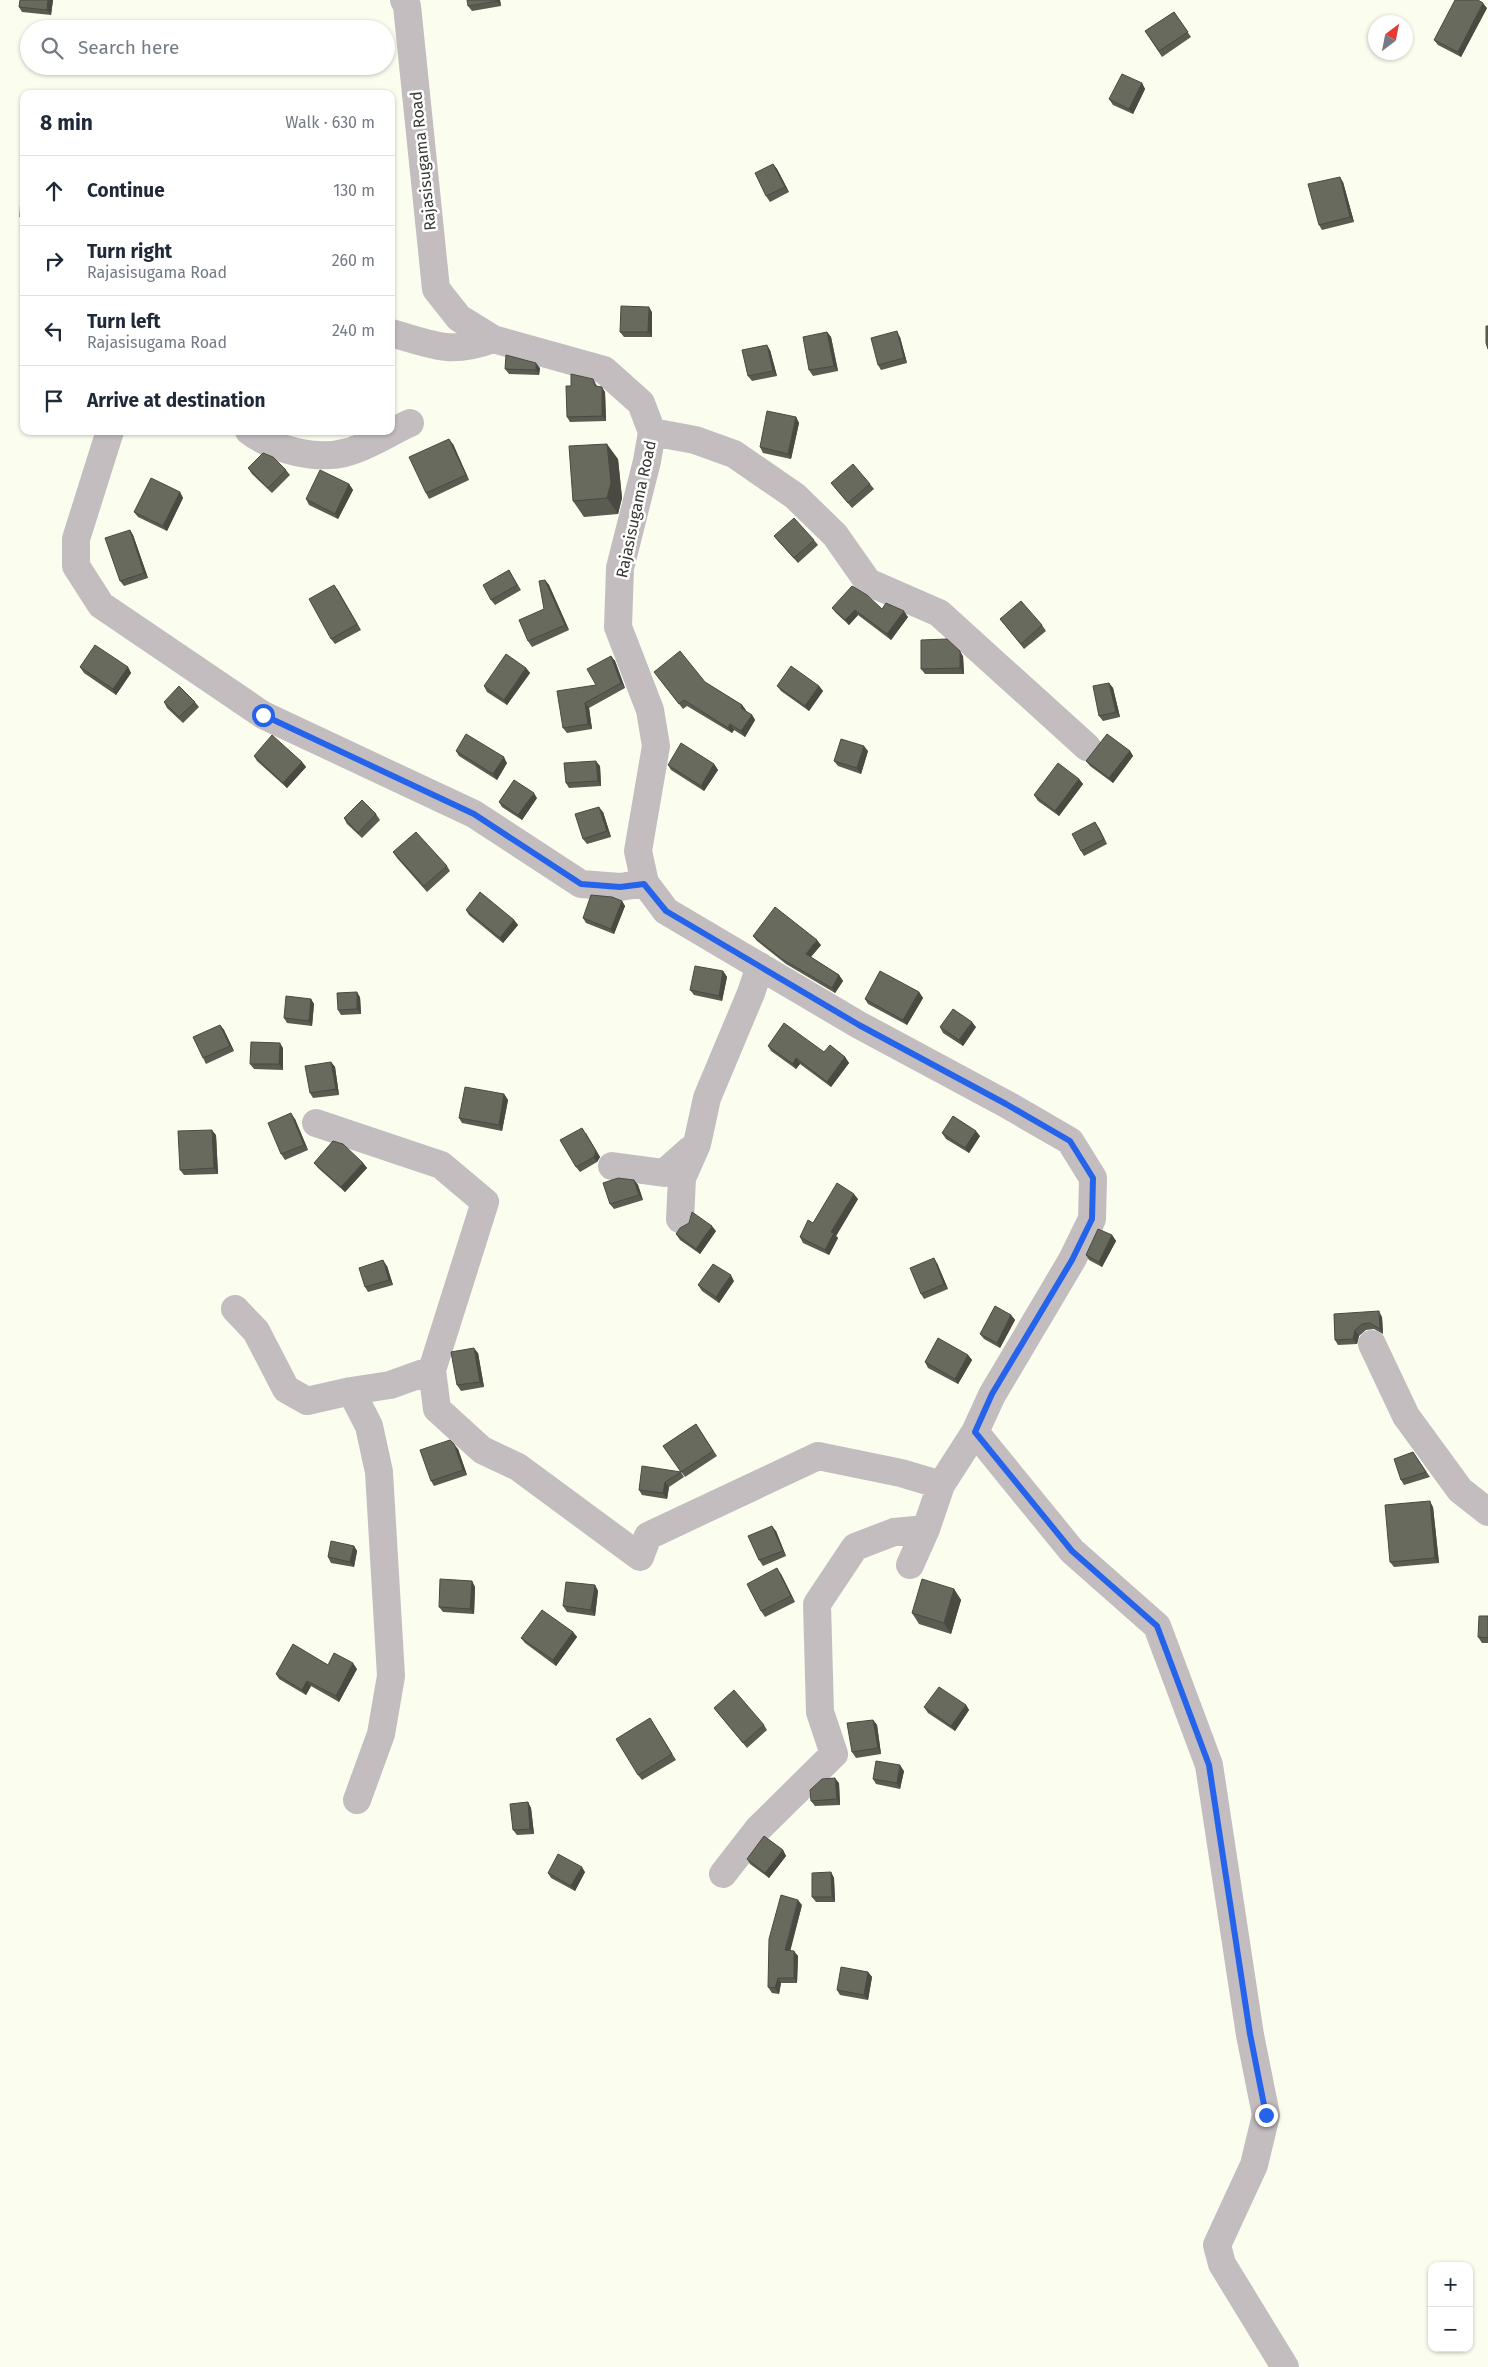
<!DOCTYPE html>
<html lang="en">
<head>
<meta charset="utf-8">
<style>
  body { margin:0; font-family:"Fira Sans",sans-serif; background:#f6f6f7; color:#1f2937 }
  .controls { position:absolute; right:15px; bottom:15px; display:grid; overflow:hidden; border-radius:10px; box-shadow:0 1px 4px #0004 }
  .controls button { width:45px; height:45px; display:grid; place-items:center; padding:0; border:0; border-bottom:1px solid #e0e1e3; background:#fff; color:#1f2937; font:25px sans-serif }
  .compass { position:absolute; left:1368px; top:15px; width:45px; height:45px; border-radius:50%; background:#fff; box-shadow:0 1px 4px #0004; rotate:32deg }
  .stop { position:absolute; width:15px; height:15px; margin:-11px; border:4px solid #2563eb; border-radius:50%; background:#fff }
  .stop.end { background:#2563eb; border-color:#fff; box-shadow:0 1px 5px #0008 }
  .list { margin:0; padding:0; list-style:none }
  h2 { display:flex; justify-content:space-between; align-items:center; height:65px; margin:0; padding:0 20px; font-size:21px }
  h2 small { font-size:16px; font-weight:400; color:#747a83 }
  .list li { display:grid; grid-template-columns:32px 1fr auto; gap:15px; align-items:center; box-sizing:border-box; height:70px; padding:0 20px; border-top:1px solid #e0e1e3 }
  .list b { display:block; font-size:19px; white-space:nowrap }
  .list p { margin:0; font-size:16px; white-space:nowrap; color:#747a83 }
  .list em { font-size:16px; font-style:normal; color:#747a83 }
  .icon { flex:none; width:28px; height:28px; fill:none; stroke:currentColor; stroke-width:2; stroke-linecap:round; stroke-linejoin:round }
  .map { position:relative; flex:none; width:1488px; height:2367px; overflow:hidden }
  .search { position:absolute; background:#fff; box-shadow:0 1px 4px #0004; left:20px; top:20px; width:375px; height:55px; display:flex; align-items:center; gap:12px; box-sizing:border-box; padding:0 18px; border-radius:28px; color:#747a83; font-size:19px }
  .panel { position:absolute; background:#fff; box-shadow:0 1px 4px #0004; left:20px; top:90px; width:375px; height:345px; border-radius:10px }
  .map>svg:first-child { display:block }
</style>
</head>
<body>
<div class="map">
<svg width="1488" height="2367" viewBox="0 0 1488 2367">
  <rect width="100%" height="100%" fill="#fbfdef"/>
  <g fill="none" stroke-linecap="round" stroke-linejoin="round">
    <path stroke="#c3bdc0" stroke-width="28" d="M404 0 407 6 436 289 459 318 493 339 604 370 641 403 652 432 647 461 620 568 618 627 650 710 656 746 638 851 645 883 666 911 859 1025 1006 1104 1070 1141 1093 1178 1092 1219 1072 1260 992 1395 975 1432 1072 1551 1157 1626 1209 1765 1250 2035 1266 2115 1254 2165 1217 2245 1222 2264 1285 2367
      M391 333C434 345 449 355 493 339
      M110 431 76 539V566L101 605 263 715 474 814 581 884 620 887 645 883
      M249 431C274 450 317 461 348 452 369 446 390 432 410 423
      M652 432 695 440 734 454 795 496 835 535 868 582 939 613 1087 747
      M316 1123 441 1165 485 1202 432 1370 437 1409 482 1450 518 1467 640 1557 648 1536 818 1456 901 1473 941 1485
      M612 1166 664 1173 690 1150
      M680 1219 682 1178 697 1144 707 1098 751 993 760 966
      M235 1309 256 1331 286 1389 307 1401 351 1391 390 1385 432 1370
      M1372 1344 1406 1416 1460 1490 1488 1512
      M351 1391 369 1426 379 1472 391 1676 381 1734 357 1800
      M910 1565 926 1529 941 1485 975 1432
      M723 1874 758 1829 834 1754 820 1712 817 1604 855 1547 894 1532 926 1529"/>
  </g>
  <path fill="#5a5b51" d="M20 0H53L51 15 22 12 19 7Z
    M500 0 501 6 472 11 468 6Z
    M1487 8 1461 57 1438 45 1434 40Z
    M1174 12 1191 37 1162 57 1145 31Z
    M1142 83 1145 89 1133 114 1113 105 1109 99Z
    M773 164 777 169 789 192 770 202 766 196Z
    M1343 182 1354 222 1322 230 1319 225Z
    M24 192V222L20 217Z
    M652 312V337H624L620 332Z
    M827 332 831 337 838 371 813 376 809 370Z
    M900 337 907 363 881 370 878 365Z
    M770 350 777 376 752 381 748 376Z
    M540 368 539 375 509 374 505 369Z
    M593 379 597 386 605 392 606 421 570 422 567 417 571 386Z
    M796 417 799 423 791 459 763 453 760 447Z
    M453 444 469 480 429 499 426 493Z
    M618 459 622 498 618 514 584 517 573 501Z
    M248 468 286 470 290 475 272 493 252 474Z
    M831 483 870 484 874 489 852 508Z
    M349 484 353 490 338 519 309 505 306 499Z
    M180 492 183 498 167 531 138 517 134 512Z
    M130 530 133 535 148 578 124 586 120 581Z
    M774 536 814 540 818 545 798 563 778 541Z
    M509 570 521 590 495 605 491 600Z
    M545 580 549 585 569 630 532 647 528 641 544 609Z
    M334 585 361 630 335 644 331 639Z
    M832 608 882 609 908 617 891 640 858 615 849 625 836 613Z
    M1000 619 1042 625 1046 631 1024 649Z
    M611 656 615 661 625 688 589 708 592 729 567 733 563 728 596 685Z
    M963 656 964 674H925L921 669Z
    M80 667H128L131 673 116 695 84 673Z
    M526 668 530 673 507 705 487 692 484 686Z
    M658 677 705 682 742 705 746 711 752 715 755 720 745 737 734 730 732 733 687 706 683 709Z
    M1109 683 1113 688 1120 717 1103 721 1099 716Z
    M777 686H819L823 691 809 711 781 691Z
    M164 702H195L199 707 183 723 167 708Z
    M456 751 507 763 497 780 459 756Z
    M868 751 861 774 838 766 834 761Z
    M1130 751 1133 756 1113 783 1090 766 1086 761Z
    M254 756 302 762 306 767 287 788 257 761Z
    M714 764 718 770 704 791 671 770 668 765Z
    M600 766 601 786 569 788 566 783Z
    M1079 779 1083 784 1059 816 1038 801 1034 795Z
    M537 798 522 820 502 807 499 802Z
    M603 812 611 837 587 844 583 839Z
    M376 814 380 820 362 838 347 824 344 818Z
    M1099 828 1107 844 1084 856 1081 851Z
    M393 852 447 866 450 871 427 892 397 858Z
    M622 901 625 906 614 934 586 923 583 918Z
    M466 910 514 920 518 925 503 943 469 915Z
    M753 936 821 945 811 957 839 975 843 981 835 993 786 964 757 941Z
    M723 971 727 977 722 1001 694 995 690 990Z
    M919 992 923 998 907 1025 868 1004 865 999Z
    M360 997 361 1014 341 1015 338 1010Z
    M311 999 314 1004 312 1026 287 1023 284 1018Z
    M220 1025 224 1030 234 1051 206 1064 203 1058Z
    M940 1027H976L963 1046 943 1033Z
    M768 1046 824 1052 845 1057 849 1063 831 1087 800 1064 796 1069 771 1051Z
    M283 1048V1070L254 1069 250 1064Z
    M331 1062 335 1067 339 1095 313 1098 310 1093Z
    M504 1094 508 1100 502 1131 462 1123 459 1118Z
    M295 1119 308 1150 285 1160 281 1154Z
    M586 1133 600 1157 597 1162 580 1172 576 1167Z
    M942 1133 980 1136 969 1153 946 1139Z
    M216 1135 218 1174 184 1175 180 1170Z
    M314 1163H363L367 1168 345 1192 318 1168Z
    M634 1180 638 1185 643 1200 614 1209 610 1204Z
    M858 1199 836 1236 838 1238 829 1255 803 1243 800 1237 813 1223Z
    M716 1231 700 1254 680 1240 676 1234Z
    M1112 1235 1116 1241 1102 1267 1089 1260 1086 1255Z
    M937 1263 948 1289 924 1299 921 1294Z
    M387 1266 393 1285 368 1292 365 1287Z
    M734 1281 719 1303 702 1291 698 1285Z
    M1334 1314 1382 1317 1383 1334 1374 1329 1366 1330 1359 1336 1357 1344 1338 1345 1335 1340Z
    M1011 1315 1015 1320 1000 1348 984 1339 980 1334Z
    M478 1353 484 1387 461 1391 457 1385Z
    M968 1355 972 1360 958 1384 928 1368 925 1362Z
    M696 1424 717 1456 685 1477 663 1446Z
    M458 1449 467 1475 434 1486 431 1481Z
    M1413 1452 1430 1477 1404 1485 1401 1480Z
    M681 1472 684 1477 669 1487 667 1499 642 1495 639 1490Z
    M1433 1507 1439 1563 1394 1567 1390 1562Z
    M776 1531 786 1556 763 1566 759 1560Z
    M354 1546 357 1551 354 1567 331 1563 328 1557Z
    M781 1574 795 1602 765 1617 761 1611Z
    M472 1581 475 1587 474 1614 443 1612 439 1607Z
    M595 1585 598 1591 595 1616 567 1612 563 1606Z
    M954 1589 961 1600 951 1634 919 1624 912 1613Z
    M1488 1616V1643H1482L1478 1637Z
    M573 1632 577 1637 556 1666 525 1643 521 1638Z
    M328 1665 357 1669 339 1702 311 1686 306 1695 279 1679 276 1674Z
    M966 1705 969 1710 955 1731 928 1713 924 1707Z
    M714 1708 764 1725 767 1730 747 1748Z
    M650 1718 676 1760 642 1780 638 1775Z
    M873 1720 877 1725 881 1754 856 1758 852 1752Z
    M904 1771 900 1789 876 1784 873 1779Z
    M839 1783 840 1805 815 1806 811 1801Z
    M528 1802 531 1808 534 1834 517 1835 513 1830Z
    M783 1850 786 1856 769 1878 750 1864 747 1859Z
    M585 1872 575 1891 551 1878 548 1873Z
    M831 1872 834 1878 835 1902H816L812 1897Z
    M802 1905 790 1950 798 1956 797 1983H781L779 1994 772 1993 768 1987Z
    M868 1972 872 1977 868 2000 840 1995 837 1990Z"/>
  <path fill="#4a4a42" d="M48 0H53L51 15 47 10Z
    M497 0H500L501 6 497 1Z
    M1483 3 1487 8 1461 57 1458 52Z
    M1142 83 1145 89 1133 114 1129 109Z
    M773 164 777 169 789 192 785 187Z
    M1340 177 1343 182 1354 222 1350 217Z
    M649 307 652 312V337L648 332Z
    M897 331 900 337 907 363 904 358Z
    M827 332 831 337 838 371 834 366Z
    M767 345 770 350 777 376 773 371Z
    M536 363 540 368 539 375 536 370Z
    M602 387 605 392 606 421 602 416Z
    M796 417 799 423 791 459 788 454Z
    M449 439 453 444 469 480 466 475Z
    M607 444 618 459 622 498 618 514 607 498Z
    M349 484 353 490 338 519 335 514Z
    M180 492 183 498 167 531 163 526Z
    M130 530 133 535 148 578 144 573Z
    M545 580 549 585 569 630 565 625Z
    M334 585 338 590 361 630 357 624Z
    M855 610 858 615 849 625 845 620Z
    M904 611 908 617 891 640 887 634Z
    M960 651 963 656 964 674 960 668Z
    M611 656 615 661 625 688 621 683Z
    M128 667 131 673 116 695 113 689Z
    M526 668 530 673 507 705 504 700Z
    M1109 683 1113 688 1120 717 1116 712Z
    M819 686 823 691 809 711 805 706Z
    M585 703 589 708 592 729 588 724Z
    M742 705 746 710 744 713 741 708Z
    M752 715 755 720 745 737 741 731Z
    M730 724 734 730 732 733 728 728Z
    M864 746 868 751 861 774 857 768Z
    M1130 751 1133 756 1113 783 1109 778Z
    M504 757 507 763 497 780 493 774Z
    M596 761 600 766 601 786 598 781Z
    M302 762 306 767 287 788 283 783Z
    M714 764 718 770 704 791 701 786Z
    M1079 779 1083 784 1059 816 1055 811Z
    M534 793 537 798 522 820 518 815Z
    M599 807 603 812 611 837 607 831Z
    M1095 822 1099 828 1107 844 1104 839Z
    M622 901 625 906 614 934 611 929Z
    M514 920 518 925 503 943 500 938Z
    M817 940 821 945 809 959 806 954Z
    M723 971 727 977 722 1001 719 996Z
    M839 975 843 981 835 993 832 988Z
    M357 992 360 997 361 1014 357 1009Z
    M919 992 923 998 907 1025 903 1020Z
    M311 999 314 1004 312 1026 309 1021Z
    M972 1022 976 1027 963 1046 959 1040Z
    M220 1025 224 1030 234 1051 230 1046Z
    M280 1043 283 1048V1070L279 1064Z
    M845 1057 849 1063 831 1087 827 1082Z
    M796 1058 800 1064 796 1069 793 1064Z
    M331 1062 335 1067 339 1095 336 1089Z
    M504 1094 508 1100 502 1131 499 1125Z
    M291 1113 295 1119 308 1150 304 1145Z
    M582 1128 600 1157 597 1162 594 1157Z
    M212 1130 216 1135 218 1174 214 1168Z
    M976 1131 980 1136 969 1153 965 1148Z
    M363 1163 367 1168 345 1192 341 1187Z
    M634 1180 638 1185 643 1200 639 1195Z
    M854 1194 858 1199 836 1236 838 1238 829 1255 825 1250 831 1232Z
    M712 1226 716 1231 700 1254 696 1249Z
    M1112 1235 1116 1241 1102 1267 1099 1262Z
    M934 1258 937 1263 948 1289 944 1284Z
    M383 1260 387 1266 393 1285 389 1280Z
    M731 1275 734 1281 719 1303 716 1297Z
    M1379 1311 1382 1317 1383 1334 1380 1329Z
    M1011 1315 1015 1320 1000 1348 997 1343Z
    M1355 1330 1359 1336 1357 1344 1353 1339Z
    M474 1348 478 1353 484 1387 480 1382Z
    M968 1355 972 1360 958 1384 955 1379Z
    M454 1444 458 1449 467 1475 463 1470Z
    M665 1482 669 1487 667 1499 663 1493Z
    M1430 1501 1433 1507 1439 1563 1435 1558Z
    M772 1526 776 1531 786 1556 783 1551Z
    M354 1546 357 1551 354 1567 350 1562Z
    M777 1568 781 1574 795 1602 791 1596Z
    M472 1581 475 1587 474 1614 470 1609Z
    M595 1585 598 1591 595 1616 591 1610Z
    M954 1589 961 1600 951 1634 944 1623Z
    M573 1632 577 1637 556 1666 553 1660Z
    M353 1663 357 1669 339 1702 336 1696Z
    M307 1681 311 1686 306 1695 302 1690Z
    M966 1705 969 1710 955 1731 951 1726Z
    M873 1720 877 1725 881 1754 878 1748Z
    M900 1765 904 1771 900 1789 897 1783Z
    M835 1778 839 1783 840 1805 837 1799Z
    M528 1802 531 1808 534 1834 530 1829Z
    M783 1850 786 1856 769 1878 765 1873Z
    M582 1867 585 1872 575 1891 571 1886Z
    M831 1872 834 1878 835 1902 832 1897Z
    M798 1900 802 1905 789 1956 785 1950Z
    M794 1951 798 1956 797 1983 794 1978Z
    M868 1972 872 1977 868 2000 864 1995Z
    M778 1978 781 1983 779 1994 775 1988Z"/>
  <path fill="#696a5e" stroke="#4a4a42" d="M20 0H48L47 10 19 7Z
    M467 0H497V1L468 6Z
    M1455 0H1478L1483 3 1458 52 1434 40Z
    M1174 12 1188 32 1159 51 1145 31Z
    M1122 74 1142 83 1129 109 1109 99Z
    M773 164 785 187 766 196 755 173Z
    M1340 177 1350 217 1319 225 1308 184Z
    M21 192H24V217H20Z
    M621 306 649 307 648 332H620Z
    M1486 326H1488V349L1486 343Z
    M897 331 904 358 878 365 871 338Z
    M827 332 834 366 809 370 803 337Z
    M767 345 773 371 748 376 742 350Z
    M506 355 536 363V370L505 369Z
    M571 374 593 379 595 386 602 387V416L567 417 566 386H571Z
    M767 411 796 417 788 454 760 447Z
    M449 439 466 475 426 493 409 457Z
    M607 444 611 483 607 498 573 501 569 446Z
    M263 453 273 457 286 470 268 488 248 468Z
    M853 464 870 484 848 503 831 483Z
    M320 470 349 484 335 514 306 499Z
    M151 478 180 492 163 526 134 512Z
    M794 518 814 540 794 558 774 536Z
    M130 530 144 573 120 581 105 538Z
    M509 570 517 585 491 600 483 585Z
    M545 580 565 625 528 641 519 620 544 609 539 581Z
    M334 585 357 624 331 639 309 599Z
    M852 586 867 595 882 609 886 603 904 611 887 634 855 610 845 620 832 608Z
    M1021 601 1042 625 1021 644 1000 619Z
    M947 639 960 651V668L921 669V640Z
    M95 645 128 667 113 689 80 667Z
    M680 651 705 682 742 705 741 708 752 715 741 731 730 724 728 728 684 700 679 704 654 672Z
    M506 654 526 668 504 700 484 686Z
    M611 656 621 683 585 703 588 724 563 728 557 691 596 685 587 669Z
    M791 666 819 686 805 706 777 686Z
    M1109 683 1116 712 1099 716 1093 686Z
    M179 686 195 702 179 717 164 702Z
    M466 734 504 757 493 774 456 751Z
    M1107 734 1130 751 1109 778 1086 761Z
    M272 735 302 762 283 783 254 756Z
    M841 739 864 746 857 768 834 761Z
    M681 743 714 764 701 786 668 765Z
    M596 761 598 781 566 783 564 763Z
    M1058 763 1079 779 1055 811 1034 795Z
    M514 780 534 793 518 815 499 802Z
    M362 800 376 814 358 833 344 818Z
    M599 807 607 831 583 839 575 814Z
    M1095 822 1104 839 1081 851 1072 834Z
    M416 832 447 866 424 886 393 852Z
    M480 892 514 920 500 938 466 910Z
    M591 895 612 897 622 901 611 929 583 918Z
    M775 907 817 940 806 954 839 975 832 988 782 959 753 936Z
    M695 966 723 971 719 996 690 990Z
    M880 971 919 992 903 1020 865 999Z
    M357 992V1009L338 1010 337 993Z
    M286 996 311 999 309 1021 284 1018Z
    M953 1009 972 1022 959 1040 940 1027Z
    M784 1023 824 1052 830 1045 845 1057 827 1082 796 1058 793 1064 768 1046Z
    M220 1025 230 1046 203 1058 193 1037Z
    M251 1042 280 1043 279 1064H250Z
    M331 1062 336 1089 310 1093 305 1066Z
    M465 1087 504 1094 499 1125 459 1118Z
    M291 1113 304 1145 281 1154 268 1123Z
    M953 1116 976 1131 965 1148 942 1133Z
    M582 1128 596 1151 594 1157 576 1167 560 1140Z
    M212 1130 214 1168 180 1170 178 1131Z
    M333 1141 343 1144 363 1163 341 1187 314 1163Z
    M618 1178 634 1180 639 1195 610 1204 603 1183Z
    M837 1183 854 1194 831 1232 834 1233 825 1250 800 1237 808 1220 813 1223Z
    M692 1212 712 1226 696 1249 676 1234 680 1228 689 1223Z
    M1098 1229 1112 1235 1099 1262 1086 1255Z
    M934 1258 944 1284 921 1294 910 1268Z
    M383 1260 389 1280 365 1287 359 1268Z
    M713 1264 731 1275 716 1297 698 1285Z
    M995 1306 1011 1315 997 1343 980 1334Z
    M1379 1311 1380 1329 1370 1323 1362 1324 1355 1330 1353 1339 1335 1340 1334 1314Z
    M938 1338 968 1355 955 1379 925 1362Z
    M474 1348 480 1382 457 1385 451 1352Z
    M696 1424 713 1451 681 1472 663 1446Z
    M450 1440 454 1444 463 1470 431 1481 420 1450Z
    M1413 1452 1426 1472 1401 1480 1394 1459Z
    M642 1466 681 1472 665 1482 663 1493 639 1490Z
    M1430 1501 1435 1558 1390 1562 1385 1505Z
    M772 1526 783 1551 759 1560 748 1536Z
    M331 1541 354 1546 350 1562 328 1557Z
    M777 1568 791 1596 761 1611 747 1584Z
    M440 1579 472 1581 470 1609 439 1607Z
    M922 1579 954 1589 944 1623 912 1613Z
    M566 1582 595 1585 591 1610 563 1606Z
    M542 1610 573 1632 553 1660 521 1638Z
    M1479 1616H1488V1638L1478 1637Z
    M293 1644 328 1665 334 1653 353 1663 336 1696 307 1681 302 1690 276 1674Z
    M939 1687 966 1705 951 1726 924 1707Z
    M734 1690 764 1725 743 1743 714 1708Z
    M650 1718 672 1754 638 1775 616 1739Z
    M873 1720 878 1748 852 1752 847 1723Z
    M876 1761 900 1765 897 1783 873 1779Z
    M835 1778 837 1799 811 1801 810 1790 822 1779Z
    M528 1802 530 1829 513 1830 510 1804Z
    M764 1836 783 1850 765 1873 747 1859Z
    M558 1854 582 1867 571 1886 548 1873Z
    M831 1872 832 1897H812V1873Z
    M781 1895 798 1900 785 1950 794 1951V1978H778L775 1988 768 1987 769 1939Z
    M841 1967 868 1972 864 1995 837 1990Z"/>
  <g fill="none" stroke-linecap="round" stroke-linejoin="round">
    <path stroke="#2563eb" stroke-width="6" d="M263 715 474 814 581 884 620 887 644 884 666 911 859 1025 1006 1104 1070 1141 1093 1178 1092 1219 1072 1260 992 1394 975 1432 1072 1551 1157 1626 1209 1765 1250 2034 1266 2115"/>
  </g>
  <g text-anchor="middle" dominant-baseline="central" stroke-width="5" stroke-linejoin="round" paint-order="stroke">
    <g font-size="16" fill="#373833" stroke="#fff">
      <text transform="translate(423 161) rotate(-96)">Rajasisugama Road</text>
      <text transform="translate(636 509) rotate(-78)">Rajasisugama Road</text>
    </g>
  </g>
</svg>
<div class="controls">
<button>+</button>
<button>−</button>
</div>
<svg class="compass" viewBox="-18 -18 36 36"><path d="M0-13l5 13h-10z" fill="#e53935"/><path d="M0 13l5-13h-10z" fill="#747a83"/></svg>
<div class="stop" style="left:263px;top:715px"></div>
<div class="stop end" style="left:1266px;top:2115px"></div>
<div class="search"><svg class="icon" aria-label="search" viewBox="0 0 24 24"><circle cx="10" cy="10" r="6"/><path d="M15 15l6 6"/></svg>Search here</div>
<section class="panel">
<h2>8 min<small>Walk · 630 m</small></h2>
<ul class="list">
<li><svg class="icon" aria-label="ahead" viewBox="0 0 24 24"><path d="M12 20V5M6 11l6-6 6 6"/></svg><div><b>Continue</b></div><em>130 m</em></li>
<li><svg class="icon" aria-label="right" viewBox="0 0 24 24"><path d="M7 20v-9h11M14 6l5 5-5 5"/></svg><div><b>Turn right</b><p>Rajasisugama Road</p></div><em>260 m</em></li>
<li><svg class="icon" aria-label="left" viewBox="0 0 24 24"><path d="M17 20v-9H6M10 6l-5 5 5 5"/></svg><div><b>Turn left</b><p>Rajasisugama Road</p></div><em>240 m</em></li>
<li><svg class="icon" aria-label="arrive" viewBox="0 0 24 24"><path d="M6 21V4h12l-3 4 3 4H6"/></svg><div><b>Arrive at destination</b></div></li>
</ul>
</section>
</div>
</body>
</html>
